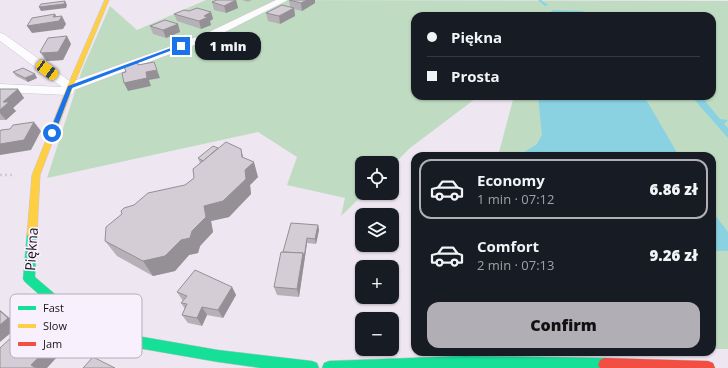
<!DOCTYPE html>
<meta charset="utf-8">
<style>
body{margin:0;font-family:"Open Sans",sans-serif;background:#242831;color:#f1f3f6;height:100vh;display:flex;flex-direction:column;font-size:15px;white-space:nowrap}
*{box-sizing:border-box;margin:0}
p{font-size:13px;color:#9ea1a6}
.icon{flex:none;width:22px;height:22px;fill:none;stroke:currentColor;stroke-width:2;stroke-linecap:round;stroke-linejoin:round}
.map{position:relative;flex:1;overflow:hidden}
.details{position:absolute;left:411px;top:152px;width:305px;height:204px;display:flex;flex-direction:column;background:#171b24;border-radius:12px;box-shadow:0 1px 3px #0004}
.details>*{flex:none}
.top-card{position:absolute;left:411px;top:12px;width:305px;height:88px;border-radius:12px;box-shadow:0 1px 3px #0004;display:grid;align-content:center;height:88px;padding:0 16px;background:#171b24}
.controls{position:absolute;left:355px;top:156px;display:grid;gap:8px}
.controls a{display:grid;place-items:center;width:44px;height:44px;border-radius:8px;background:#171b24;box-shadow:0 1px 3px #0004;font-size:20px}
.end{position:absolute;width:18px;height:18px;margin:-9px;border:5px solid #1a73e8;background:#fff;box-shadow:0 0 0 2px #fff}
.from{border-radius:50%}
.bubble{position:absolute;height:28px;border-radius:12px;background:#171b24;box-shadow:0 1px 3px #0004;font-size:13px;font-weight:800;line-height:28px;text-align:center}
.car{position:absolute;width:12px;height:24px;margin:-12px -6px;border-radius:5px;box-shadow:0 0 3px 1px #0007;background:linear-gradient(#f5c518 24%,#345 0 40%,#f5c518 0 76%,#345 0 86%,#f5c518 0)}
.top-card b{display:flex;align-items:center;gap:14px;height:38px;font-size:15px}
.top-card b+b{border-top:1px solid #363941}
.top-card i{width:10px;height:10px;background:#f1f3f6}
ul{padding:7px 0 0;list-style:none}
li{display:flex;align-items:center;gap:12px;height:60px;margin:0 8px 6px;padding:0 8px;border:2px solid transparent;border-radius:12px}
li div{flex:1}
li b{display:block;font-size:15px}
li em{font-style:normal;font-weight:800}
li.current{border-color:#b1afb5}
li>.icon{width:36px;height:36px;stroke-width:1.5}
.primary-button{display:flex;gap:8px;margin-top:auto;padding:8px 16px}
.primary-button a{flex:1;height:46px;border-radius:12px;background:#b1afb5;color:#111;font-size:16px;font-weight:800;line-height:46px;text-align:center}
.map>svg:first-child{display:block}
.green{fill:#bfdcc2}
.water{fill:#8ad2e2}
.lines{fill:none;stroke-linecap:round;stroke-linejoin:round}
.stream{fill:#8ad2e2;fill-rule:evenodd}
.street-casing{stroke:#cbc4cd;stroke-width:1}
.fast-casing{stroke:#cbc4cd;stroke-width:1}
.slow-casing{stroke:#cbc4cd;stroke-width:1}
.jam-casing{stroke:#cbc4cd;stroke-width:1}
.path{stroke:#cfcccf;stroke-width:2.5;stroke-dasharray:2 3;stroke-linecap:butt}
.street{fill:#fcfbfd;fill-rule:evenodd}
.fast{fill:#16e098;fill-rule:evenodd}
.slow{fill:#ffcf43;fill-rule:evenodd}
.jam{fill:#f24e42;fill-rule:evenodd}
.wall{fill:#b6b0b7}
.shaded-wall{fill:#949095}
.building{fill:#d4cdd5;stroke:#949095}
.route{fill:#1a73e8}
.labels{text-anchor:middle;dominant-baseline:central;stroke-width:3.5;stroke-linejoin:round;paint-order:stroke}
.street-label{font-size:14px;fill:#171219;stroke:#f9f0fd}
.key{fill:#f9f0fd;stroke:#b5adb9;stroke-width:1}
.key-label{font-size:11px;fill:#171219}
</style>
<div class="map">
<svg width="728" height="368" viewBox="0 0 728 368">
<rect width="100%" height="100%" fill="#eee6f1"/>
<polygon class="green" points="206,0 728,1 728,349 712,349 712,156 498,156 514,96 712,96 712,16 415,16 415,96 479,96 410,148 392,166 392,163 362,163 362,193 365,193 341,216 345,198 287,185 297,157 258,132 47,178 82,70 110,6 137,30"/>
<g class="water">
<polygon points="553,10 583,11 586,16 548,16 549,13"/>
<polygon points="538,96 644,96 679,156 518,156 537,144 542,135"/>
<polygon points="691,96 701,96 720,119 728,120 724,124 728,128 728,138"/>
<polygon points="712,211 728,232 728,251 712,251"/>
</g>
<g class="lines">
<polygon class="stream" points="538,0 541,0 548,5 545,6"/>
<defs>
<polygon id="street" points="276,0 288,0 213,38 74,90 73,94 68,95 0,92 0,84 62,87 0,41 0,33 4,34 71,82 205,34"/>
<g id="fast">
<polygon points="32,230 36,231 37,234 35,277 77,313 126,334 218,350 312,361 317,363 319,368 261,368 218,362 126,346 69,321 25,282 23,279 27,234 28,231"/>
<polygon points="464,356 605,358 610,360 612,365 610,368 322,368 324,363 329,361"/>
</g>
<polygon id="slow" points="105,0 109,0 73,87 40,175 37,234 36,237 32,238 28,237 27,234 32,175 67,87"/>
<polygon id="jam" points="605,358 708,361 713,363 715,368 600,368 598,365 600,360"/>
</defs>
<use href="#street" class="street-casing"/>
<use href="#fast" class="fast-casing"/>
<use href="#slow" class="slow-casing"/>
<use href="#jam" class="jam-casing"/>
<polyline class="path" points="0,175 15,175"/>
<use href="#street" class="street"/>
<use href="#fast" class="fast"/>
<use href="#slow" class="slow"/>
<use href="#jam" class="jam"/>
</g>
<g class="wall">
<polygon points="236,0 238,8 226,13 214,10 212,2"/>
<polygon points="242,0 252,0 248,2"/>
<polygon points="289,0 315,3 302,11 294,9 295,16 280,24 268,21 266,13 290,7"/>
<polygon points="189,11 211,12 213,19 210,21 211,25 201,29 177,21 174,14"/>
<polygon points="178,24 180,32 166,38 153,34 150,26"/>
<polygon points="71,44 63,60 47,61 45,60 40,52"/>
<polygon points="13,72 37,78 28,82 16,76"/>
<polygon points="0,89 18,89 24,98 13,108 16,111 6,120 0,120"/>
<polygon points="218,148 241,149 243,158 258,177 250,185 251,194 229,217 211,221 213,232 200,246 198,253 189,255 175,271 153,276 117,256 105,241 134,205 185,185 194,178 200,163 198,158"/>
<polygon points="318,225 319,230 316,244 307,243 299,297 277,295 274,287 283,252"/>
<polygon points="232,287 236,295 223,318 207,315 202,326 188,323 182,315 185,309 181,303 183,301 177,292"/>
</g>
<g class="shaded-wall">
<polygon points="236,0 238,8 226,13 224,6"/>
<polygon points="307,0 315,0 315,3 302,11 301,3"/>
<polygon points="65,1 67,5 66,8 41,11 39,7"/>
<polygon points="294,8 295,16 280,24 279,16"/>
<polygon points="211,12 213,19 210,21 211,25 201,29 199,21 204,16"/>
<polygon points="55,14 59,21 62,16 66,24 63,29 32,33 27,26 53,17"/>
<polygon points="178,24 180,32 166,38 163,30"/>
<polygon points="67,36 71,44 63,60 47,61 42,53"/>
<polygon points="157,70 160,78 149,80 151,86 128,91 124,83 146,72"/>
<polygon points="35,74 37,78 28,82 25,78"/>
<polygon points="18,89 24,98 13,108 16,111 6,120 0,113 0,110 3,102"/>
<polygon points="34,122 41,131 31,150 0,155 0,144"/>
<polygon points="241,149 245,165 254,162 258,177 250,185 251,194 229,217 211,221 213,232 200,246 198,253 189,255 175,271 153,276 143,261 192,231 204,206 242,157"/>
<polygon points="318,225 319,230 316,244 315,239"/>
<polygon points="307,238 307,243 299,297 297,289 303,253"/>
<polygon points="232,287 236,295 223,318 218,310"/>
<polygon points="202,307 207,315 202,326 197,318"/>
<polygon points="0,310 19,326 0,342"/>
<polygon points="60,335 70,343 47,368 36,368 31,365"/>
</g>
<g class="building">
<polygon points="217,0 236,0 224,6 212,2"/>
<polygon points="289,0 307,0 301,3"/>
<polygon points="65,1 64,4 39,7 41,4"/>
<polygon points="282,5 294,8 279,16 266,13"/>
<polygon points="197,8 211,12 204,16 208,17 199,21 174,14 184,10 189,11"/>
<polygon points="55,14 53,17 62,16 59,21 27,26 32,18"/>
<polygon points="165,20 178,24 163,30 150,26"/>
<polygon points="67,36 58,52 42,53 40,52 48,38"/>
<polygon points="154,62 157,70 146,72 147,78 124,83 122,73 126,72 124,66 138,63 138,65"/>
<polygon points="23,68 35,74 25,78 13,72"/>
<polygon points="0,89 18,89 3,102 9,102 0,110"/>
<polygon points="34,122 24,140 0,144 0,131 1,130 10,129 13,125"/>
<polygon points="226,142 241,149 242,157 254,162 245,170 246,179 223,201 204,206 206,217 192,231 190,238 181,240 165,256 143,261 105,241 106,227 122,214 121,211 124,208 134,205 148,193 185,185 194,178 193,169"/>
<polygon points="213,146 218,148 203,161 198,158"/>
<polygon points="291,223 318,225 315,239 307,238 304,258 303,253 283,252"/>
<polygon points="281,252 303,253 297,289 274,287"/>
<polygon points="195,270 232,287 218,310 202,307 197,318 182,315 187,304 181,303 187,296 177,292"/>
<polygon points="0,311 8,318 0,325"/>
<polygon points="31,319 60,335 31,365 36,368 0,368 0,348"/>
<polygon points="93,357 115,368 83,368"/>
</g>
<polygon class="route" points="179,45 183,46 72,88 55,133 50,134 49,133 68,86"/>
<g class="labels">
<g class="street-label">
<text transform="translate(31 249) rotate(-86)">Piękna</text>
</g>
</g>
<rect x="10" y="294" width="132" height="64" rx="6" class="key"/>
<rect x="18" y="306" width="18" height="4" fill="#16e098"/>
<rect x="18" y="324" width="18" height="4" fill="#ffcf43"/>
<rect x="18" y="342" width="18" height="4" fill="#f24e42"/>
<g class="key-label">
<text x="43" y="312">Fast</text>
<text x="43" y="330">Slow</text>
<text x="43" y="348">Jam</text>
</g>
</svg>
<div class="controls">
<a><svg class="icon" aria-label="locate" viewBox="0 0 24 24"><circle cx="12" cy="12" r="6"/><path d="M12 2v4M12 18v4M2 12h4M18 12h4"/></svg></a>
<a><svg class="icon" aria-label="layers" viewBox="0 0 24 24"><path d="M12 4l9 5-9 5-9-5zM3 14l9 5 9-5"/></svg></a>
<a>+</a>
<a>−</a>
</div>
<i class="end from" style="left:52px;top:133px"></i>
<i class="end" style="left:181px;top:46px"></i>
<div class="bubble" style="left:195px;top:32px;width:66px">1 min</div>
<i class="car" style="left:47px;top:70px;rotate:126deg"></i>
<div class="top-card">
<b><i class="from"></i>Piękna</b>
<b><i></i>Prosta</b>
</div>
<section class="details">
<ul>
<li class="current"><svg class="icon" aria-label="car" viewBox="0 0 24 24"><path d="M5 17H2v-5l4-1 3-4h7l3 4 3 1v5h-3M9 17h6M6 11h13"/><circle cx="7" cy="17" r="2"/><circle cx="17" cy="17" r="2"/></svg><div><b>Economy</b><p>1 min · 07:12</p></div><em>6.86 zł</em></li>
<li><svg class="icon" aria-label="car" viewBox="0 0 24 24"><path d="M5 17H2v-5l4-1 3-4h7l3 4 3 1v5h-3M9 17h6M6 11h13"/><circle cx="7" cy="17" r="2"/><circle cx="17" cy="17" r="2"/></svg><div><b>Comfort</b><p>2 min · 07:13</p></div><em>9.26 zł</em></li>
</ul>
<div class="primary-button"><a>Confirm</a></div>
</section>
</div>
